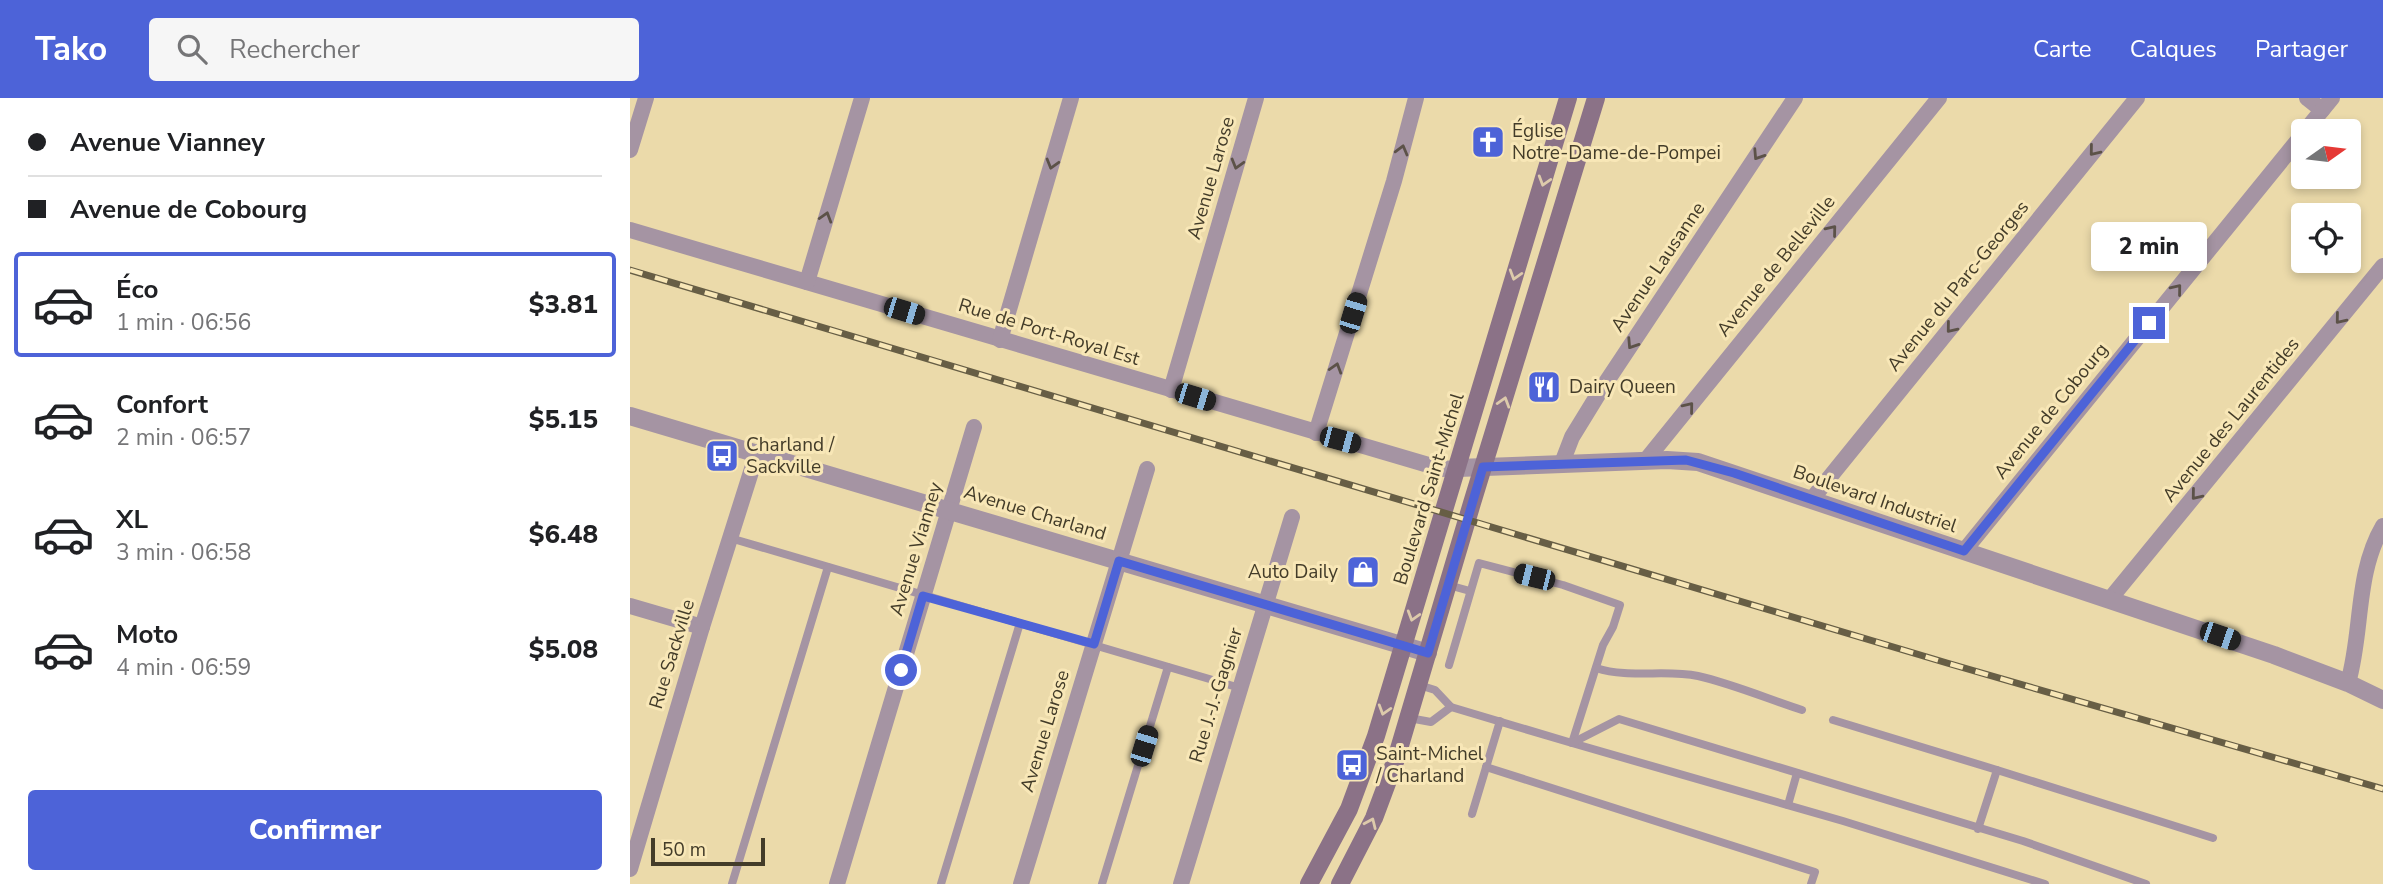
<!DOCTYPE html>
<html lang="fr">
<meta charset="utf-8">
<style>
body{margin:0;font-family:"Nunito Sans",sans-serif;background:#f6f6f6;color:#202124;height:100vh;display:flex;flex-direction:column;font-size:26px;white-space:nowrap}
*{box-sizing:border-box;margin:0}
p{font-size:23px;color:#757577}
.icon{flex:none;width:38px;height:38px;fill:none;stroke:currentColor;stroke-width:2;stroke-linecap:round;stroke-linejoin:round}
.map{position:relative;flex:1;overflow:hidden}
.side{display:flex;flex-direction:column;background:#fff;width:630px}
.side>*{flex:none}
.hud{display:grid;align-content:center;height:154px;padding:0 28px;background:#fff}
.needle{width:46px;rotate:76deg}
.buttons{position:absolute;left:1661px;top:21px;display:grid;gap:14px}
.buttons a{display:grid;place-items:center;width:70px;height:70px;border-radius:7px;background:#fff;box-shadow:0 4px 10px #0003;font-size:35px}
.scale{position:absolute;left:21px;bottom:18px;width:114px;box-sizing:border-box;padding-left:7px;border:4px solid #433c29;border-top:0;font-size:19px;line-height:24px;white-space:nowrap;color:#433c29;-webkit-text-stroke:5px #f8e7b7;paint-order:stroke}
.end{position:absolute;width:32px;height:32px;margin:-16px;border:9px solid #4d63d8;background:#fff;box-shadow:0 0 0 4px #fff}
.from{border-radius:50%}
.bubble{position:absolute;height:49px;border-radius:7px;background:#fff;box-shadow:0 4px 10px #0003;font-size:23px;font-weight:800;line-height:49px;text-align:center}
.car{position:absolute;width:21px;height:42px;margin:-21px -10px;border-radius:9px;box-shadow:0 0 5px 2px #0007;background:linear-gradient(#222 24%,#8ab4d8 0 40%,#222 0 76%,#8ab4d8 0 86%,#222 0)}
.hud b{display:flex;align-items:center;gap:24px;height:66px;font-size:26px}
.hud b+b{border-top:2px solid #e0e0e0}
.hud i{width:18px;height:18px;background:#202124}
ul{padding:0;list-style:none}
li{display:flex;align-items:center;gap:21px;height:105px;margin:0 14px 10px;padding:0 14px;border:4px solid transparent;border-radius:7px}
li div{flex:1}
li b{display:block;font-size:26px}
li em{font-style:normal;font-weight:800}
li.selected{border-color:#4d63d8}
li>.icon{width:63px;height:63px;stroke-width:1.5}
.action{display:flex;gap:14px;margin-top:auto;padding:14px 28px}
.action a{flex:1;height:80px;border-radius:7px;background:#4d63d8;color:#fff;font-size:28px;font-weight:800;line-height:80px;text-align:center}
header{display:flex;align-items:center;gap:42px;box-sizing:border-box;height:98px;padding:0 35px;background:#4d63d8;color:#fff}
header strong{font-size:33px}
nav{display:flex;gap:38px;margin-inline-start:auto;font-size:24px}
.search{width:490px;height:63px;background:#f6f6f6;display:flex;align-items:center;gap:18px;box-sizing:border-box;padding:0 24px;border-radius:7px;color:#757577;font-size:26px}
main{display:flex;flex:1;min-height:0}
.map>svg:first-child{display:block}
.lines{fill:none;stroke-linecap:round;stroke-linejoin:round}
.service{stroke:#a594a3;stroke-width:8}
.minor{stroke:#a594a3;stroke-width:16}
.tertiary{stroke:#a594a3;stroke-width:18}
.secondary{stroke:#8b7287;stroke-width:18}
.rail-casing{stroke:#675e45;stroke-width:7}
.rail{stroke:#f8e7b7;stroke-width:4.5;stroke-dasharray:13;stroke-linecap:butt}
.oneway{stroke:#5c5248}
.oneway2{stroke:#ddcaab}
.route{stroke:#4d63d8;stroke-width:9}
.labels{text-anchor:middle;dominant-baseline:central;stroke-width:6;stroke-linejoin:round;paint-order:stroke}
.poi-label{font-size:19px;fill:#433c29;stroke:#f8e7b7;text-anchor:start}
.street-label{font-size:19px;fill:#433c29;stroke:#f8e7b7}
</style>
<header>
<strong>Tako</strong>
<div class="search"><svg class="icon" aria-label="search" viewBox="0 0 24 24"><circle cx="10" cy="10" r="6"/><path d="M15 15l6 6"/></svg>Rechercher</div>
<nav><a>Carte</a><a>Calques</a><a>Partager</a></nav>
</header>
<main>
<section class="side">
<div class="hud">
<b><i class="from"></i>Avenue Vianney</b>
<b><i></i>Avenue de Cobourg</b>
</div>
<ul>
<li class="selected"><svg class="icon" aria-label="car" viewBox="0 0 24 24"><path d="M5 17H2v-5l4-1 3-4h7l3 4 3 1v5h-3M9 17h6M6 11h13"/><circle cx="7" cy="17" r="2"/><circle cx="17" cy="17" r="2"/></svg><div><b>Éco</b><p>1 min · 06:56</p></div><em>$3.81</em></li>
<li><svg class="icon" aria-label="car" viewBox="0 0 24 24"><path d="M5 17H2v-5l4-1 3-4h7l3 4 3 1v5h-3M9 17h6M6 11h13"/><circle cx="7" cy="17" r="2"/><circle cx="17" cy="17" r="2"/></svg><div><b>Confort</b><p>2 min · 06:57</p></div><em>$5.15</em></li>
<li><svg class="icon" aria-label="car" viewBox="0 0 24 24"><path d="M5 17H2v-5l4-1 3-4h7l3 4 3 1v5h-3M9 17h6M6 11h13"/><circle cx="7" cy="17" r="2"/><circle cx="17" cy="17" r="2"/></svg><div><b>XL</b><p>3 min · 06:58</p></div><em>$6.48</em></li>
<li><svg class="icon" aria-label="car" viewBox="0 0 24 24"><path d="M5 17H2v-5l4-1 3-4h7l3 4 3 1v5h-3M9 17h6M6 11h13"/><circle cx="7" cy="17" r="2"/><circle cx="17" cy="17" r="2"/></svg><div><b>Moto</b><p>4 min · 06:59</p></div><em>$5.08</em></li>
</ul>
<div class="action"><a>Confirmer</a></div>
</section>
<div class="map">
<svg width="1753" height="786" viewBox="0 0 1753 786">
<rect width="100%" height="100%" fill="#ebdaaa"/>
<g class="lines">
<g class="service">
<polyline points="100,440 610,590"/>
<polyline points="818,487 840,493"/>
<polyline points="819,567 849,465 933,487 990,507 983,529 973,547 942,645 1213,723 1415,786"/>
<path d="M966,570C1000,581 1034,571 1068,578C1103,586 1138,601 1172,612"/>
<polyline points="789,587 805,592 821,609 942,645 989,621 1393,743 1516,786"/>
<polyline points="779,620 801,624 821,609"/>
<polyline points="1203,622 1367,672 1348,731"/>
<polyline points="856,669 1185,774 1181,786"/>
<polyline points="1367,672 1583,740"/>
<polyline points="1158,707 1167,675"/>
<polyline points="842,716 870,623"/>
<polyline points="102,786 198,469"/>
<polyline points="311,786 390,525"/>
<polyline points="472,786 538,569"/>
</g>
<g class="minor">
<polyline points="1677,0 1692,12"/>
<polyline points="1675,33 1702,0"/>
<polyline points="0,52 16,0"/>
<polyline points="0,132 812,371 828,370"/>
<polyline points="177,184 232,0"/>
<polyline points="370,242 441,0"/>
<polyline points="541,292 626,0"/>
<polyline points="686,335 764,83 786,0"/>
<polyline points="1016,362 1309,0"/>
<polyline points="932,365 942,339 969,295 1165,0"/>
<polyline points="1182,401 1507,0"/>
<polyline points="1334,453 1673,36"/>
<polyline points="1480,501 1753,168"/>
<polyline points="0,508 72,529"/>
<path d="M1718,585C1733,533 1725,476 1753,428"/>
<polyline points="0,771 72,529 127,355"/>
<polyline points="207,786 344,329"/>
<polyline points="391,786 517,371"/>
<polyline points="551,786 662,419"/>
</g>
<g class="tertiary">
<polyline points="0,318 798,555"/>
<polyline points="828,370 1037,362 1068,364 1644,557 1718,585 1753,602"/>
</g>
<g class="secondary">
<polyline points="679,786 719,711 746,638 938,0"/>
<polyline points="710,786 744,720 766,661 842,405 966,0"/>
</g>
<defs>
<polyline id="rail" points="0,172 1317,565 1753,691"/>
</defs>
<use href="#rail" class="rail-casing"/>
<use href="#rail" class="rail"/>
</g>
<defs><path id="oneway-chevron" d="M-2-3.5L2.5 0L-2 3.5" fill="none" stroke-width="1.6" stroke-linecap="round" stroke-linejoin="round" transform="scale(1.75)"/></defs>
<g class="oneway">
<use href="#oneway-chevron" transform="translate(772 52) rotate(-75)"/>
<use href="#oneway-chevron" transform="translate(1464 53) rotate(129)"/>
<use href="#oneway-chevron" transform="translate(1128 57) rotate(123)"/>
<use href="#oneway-chevron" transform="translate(422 66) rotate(106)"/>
<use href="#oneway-chevron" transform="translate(607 66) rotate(106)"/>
<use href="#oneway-chevron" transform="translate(196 119) rotate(-73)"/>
<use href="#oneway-chevron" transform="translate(1202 132) rotate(-51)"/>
<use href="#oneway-chevron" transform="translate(1547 191) rotate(-51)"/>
<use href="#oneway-chevron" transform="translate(1710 221) rotate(129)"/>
<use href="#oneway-chevron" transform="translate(1321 230) rotate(129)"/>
<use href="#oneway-chevron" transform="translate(1002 246) rotate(123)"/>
<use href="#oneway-chevron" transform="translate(706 270) rotate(-73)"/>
<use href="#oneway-chevron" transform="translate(1059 309) rotate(-51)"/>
<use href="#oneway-chevron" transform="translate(1566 397) rotate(129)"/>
</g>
<g class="oneway2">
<use href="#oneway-chevron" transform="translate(914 83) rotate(107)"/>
<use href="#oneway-chevron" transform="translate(885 177) rotate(107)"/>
<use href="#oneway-chevron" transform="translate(874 304) rotate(-73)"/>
<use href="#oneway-chevron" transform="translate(783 518) rotate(107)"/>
<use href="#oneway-chevron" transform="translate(754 612) rotate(107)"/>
<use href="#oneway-chevron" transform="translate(741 725) rotate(-66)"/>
</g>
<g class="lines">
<polyline class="route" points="271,572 293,498 464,546 489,463 798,555 853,369 1056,362 1104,375 1334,453 1519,225"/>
</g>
<defs>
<symbol id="church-square" viewBox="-11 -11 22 22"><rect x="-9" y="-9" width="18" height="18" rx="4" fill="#4d63d8" stroke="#f8e7b7"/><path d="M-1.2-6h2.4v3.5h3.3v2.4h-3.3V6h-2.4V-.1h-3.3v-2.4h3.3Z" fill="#fff"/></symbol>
<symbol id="restaurant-square" viewBox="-11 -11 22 22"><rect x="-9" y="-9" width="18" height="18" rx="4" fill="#4d63d8" stroke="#f8e7b7"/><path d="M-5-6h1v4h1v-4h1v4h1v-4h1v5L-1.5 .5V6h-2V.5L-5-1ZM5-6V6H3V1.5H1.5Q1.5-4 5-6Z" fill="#fff"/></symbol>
<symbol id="bus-square" viewBox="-11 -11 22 22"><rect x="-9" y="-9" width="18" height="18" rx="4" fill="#4d63d8" stroke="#f8e7b7"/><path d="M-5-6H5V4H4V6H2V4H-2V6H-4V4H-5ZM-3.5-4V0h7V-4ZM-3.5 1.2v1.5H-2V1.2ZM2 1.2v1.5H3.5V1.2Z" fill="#fff"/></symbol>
<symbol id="shop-square" viewBox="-11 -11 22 22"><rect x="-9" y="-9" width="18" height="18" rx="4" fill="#4d63d8" stroke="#f8e7b7"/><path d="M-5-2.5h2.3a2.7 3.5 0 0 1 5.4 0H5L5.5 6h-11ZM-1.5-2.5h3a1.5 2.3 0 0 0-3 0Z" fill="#fff"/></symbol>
</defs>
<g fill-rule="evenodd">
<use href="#church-square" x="839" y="25" width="38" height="38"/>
<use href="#restaurant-square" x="895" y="270" width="38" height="38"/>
<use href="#bus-square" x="73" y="339" width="38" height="38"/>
<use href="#shop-square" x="714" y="455" width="38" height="38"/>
<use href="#bus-square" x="703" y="648" width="38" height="38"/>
</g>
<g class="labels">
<g class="poi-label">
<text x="882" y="33">Église<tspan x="882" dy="22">Notre-Dame-de-Pompei</tspan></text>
<text x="939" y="289">Dairy Queen</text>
<text x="116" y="347">Charland /<tspan x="116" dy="22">Sackville</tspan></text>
<text x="708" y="474" text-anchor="end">Auto Daily</text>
<text x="746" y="656">Saint-Michel<tspan x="746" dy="22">/ Charland</tspan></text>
</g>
<g class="street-label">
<text transform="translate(581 80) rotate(-74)">Avenue Larose</text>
<text transform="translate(1146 168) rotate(-51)">Avenue de Belleville</text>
<text transform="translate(1028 169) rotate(-56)">Avenue Lausanne</text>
<text transform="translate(1328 188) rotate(-51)">Avenue du Parc-Georges</text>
<text transform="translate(419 234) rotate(17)">Rue de Port-Royal Est</text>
<text transform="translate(1421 313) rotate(-51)">Avenue de Cobourg</text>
<text transform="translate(1601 322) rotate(-51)">Avenue des Laurentides</text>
<text transform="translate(799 391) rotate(-73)">Boulevard Saint-Michel</text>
<text transform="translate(1245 401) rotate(19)">Boulevard Industriel</text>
<text transform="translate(405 415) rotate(17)">Avenue Charland</text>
<text transform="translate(286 451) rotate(-73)">Avenue Vianney</text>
<text transform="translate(42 556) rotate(-73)">Rue Sackville</text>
<text transform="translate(586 597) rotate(-73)">Rue J.-J.-Gagnier</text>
<text transform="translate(415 633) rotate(-73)">Avenue Larose</text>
</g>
</g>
</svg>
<div class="buttons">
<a><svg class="needle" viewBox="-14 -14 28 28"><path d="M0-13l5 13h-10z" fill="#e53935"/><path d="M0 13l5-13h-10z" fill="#757577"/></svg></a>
<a><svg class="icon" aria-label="locate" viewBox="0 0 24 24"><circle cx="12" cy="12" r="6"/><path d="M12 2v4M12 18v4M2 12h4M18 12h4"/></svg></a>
</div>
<div class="scale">50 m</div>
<i class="end from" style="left:271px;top:572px"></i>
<i class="end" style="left:1519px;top:225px"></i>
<div class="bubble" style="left:1461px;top:124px;width:116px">2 min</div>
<i class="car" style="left:274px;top:213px;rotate:107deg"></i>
<i class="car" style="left:723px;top:215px;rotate:17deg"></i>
<i class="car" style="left:565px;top:299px;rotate:107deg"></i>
<i class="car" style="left:710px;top:342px;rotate:105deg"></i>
<i class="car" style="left:904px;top:479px;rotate:284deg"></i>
<i class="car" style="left:1590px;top:538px;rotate:109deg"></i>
<i class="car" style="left:514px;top:648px;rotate:17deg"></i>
</div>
</main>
